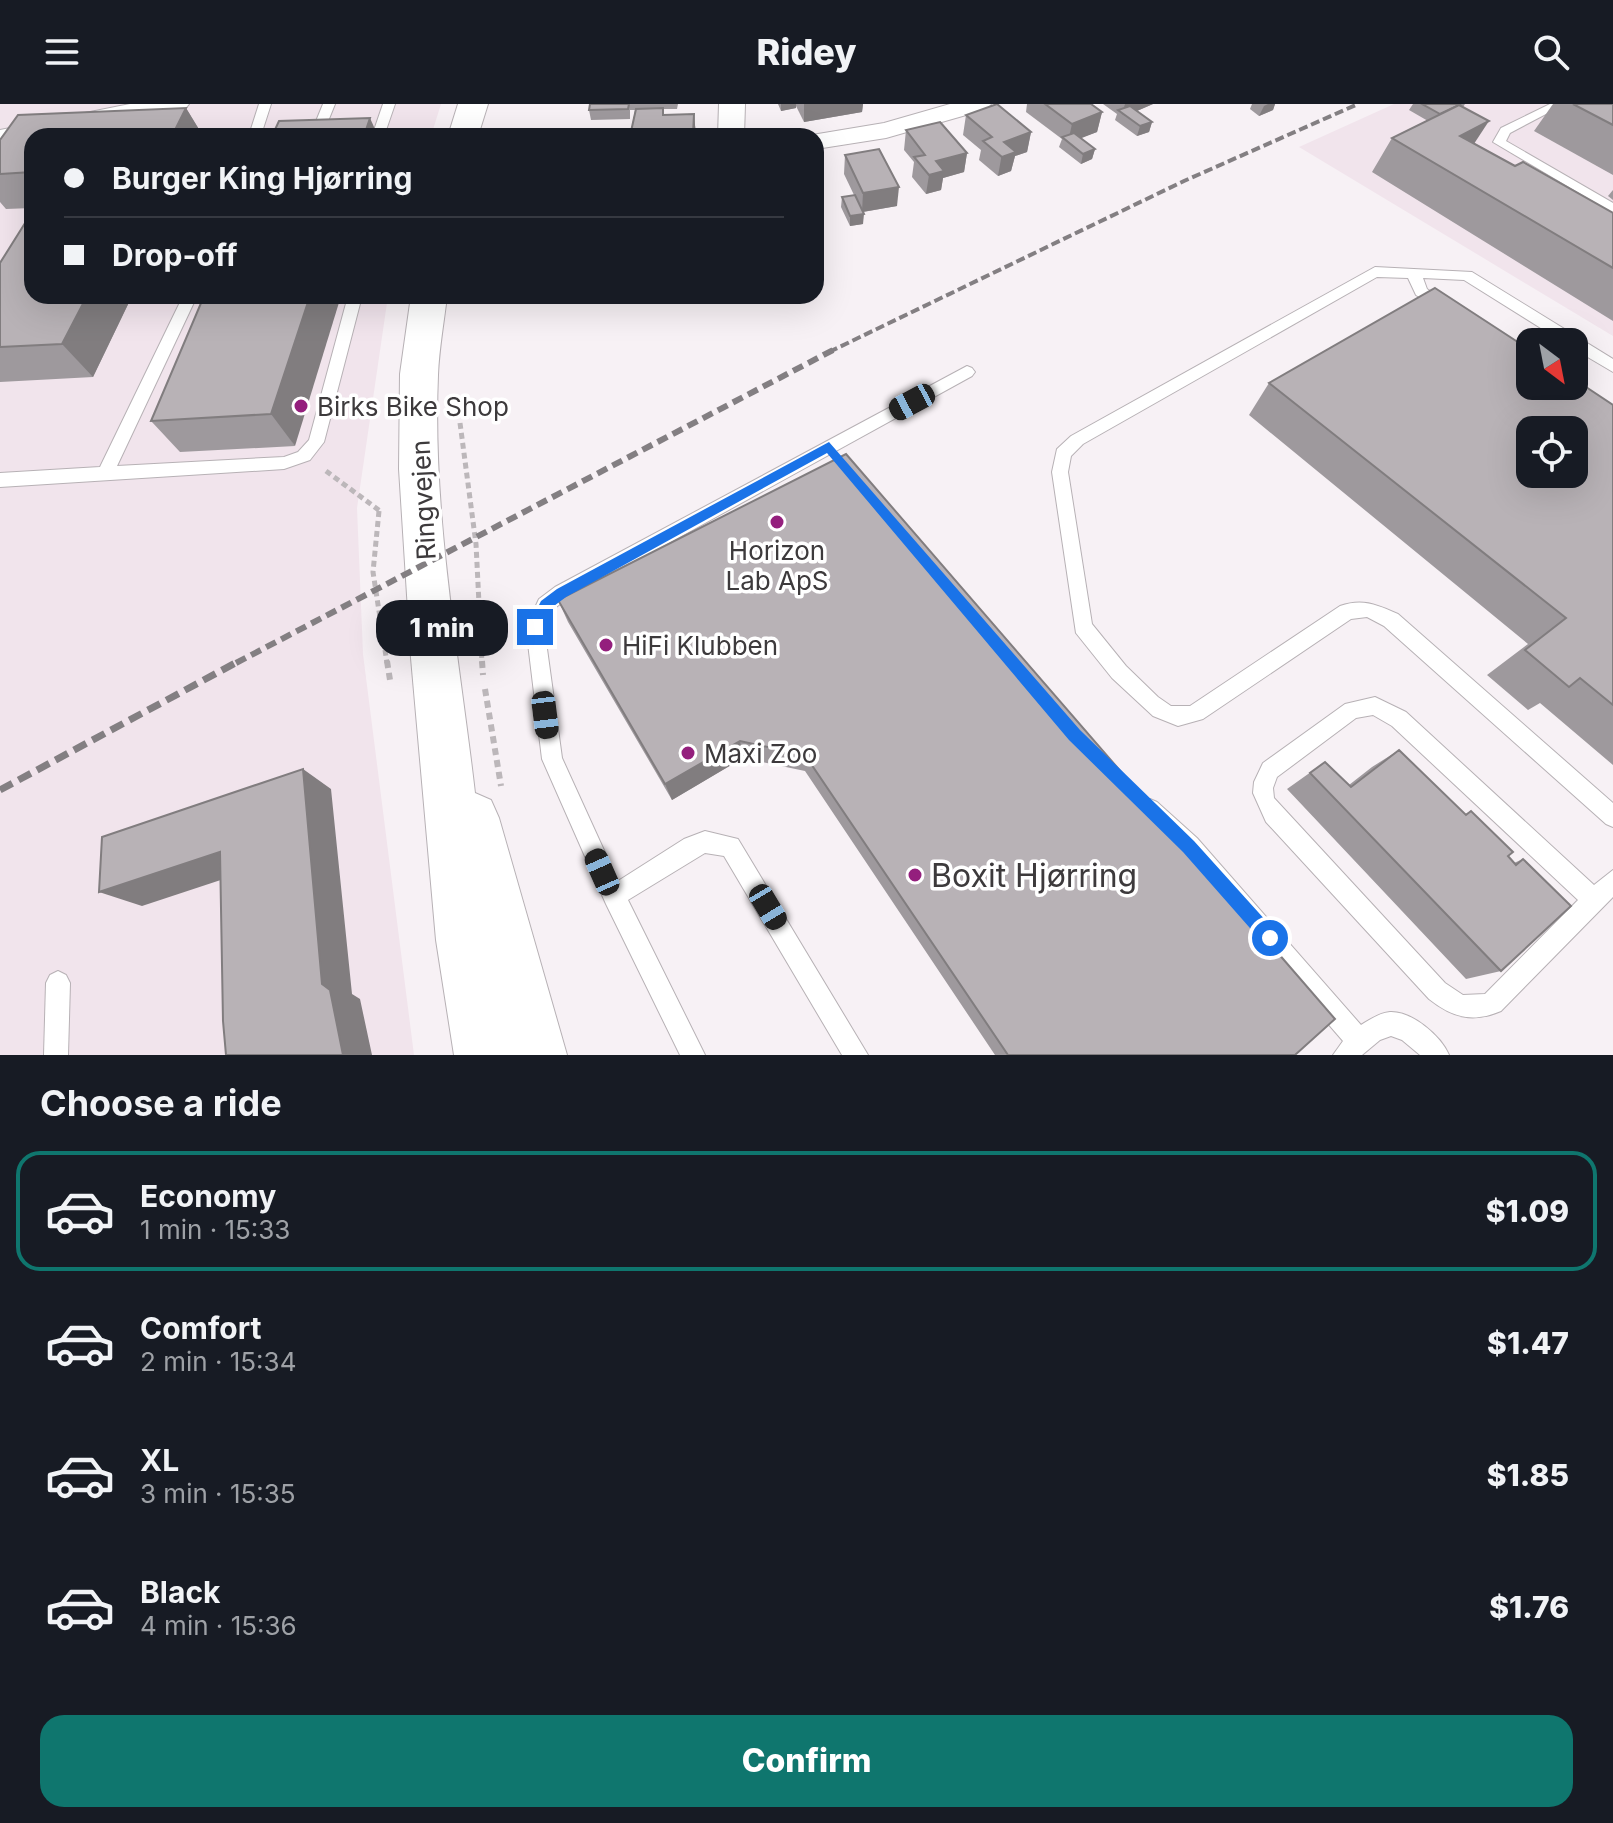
<!DOCTYPE html>
<meta charset="utf-8">
<style>
body{margin:0;font-family:Inter,sans-serif;background:#20242c;color:#f1f3f6;height:100vh;display:flex;flex-direction:column;font-size:30px;white-space:nowrap}
*{box-sizing:border-box;margin:0}
p{font-size:26px;color:#9ea1a6}
.icon{flex:none;width:44px;height:44px;fill:none;stroke:currentColor;stroke-width:2;stroke-linecap:round;stroke-linejoin:round}
.map{position:relative;height:951px;overflow:hidden}
.panel{display:flex;flex-direction:column;background:#171b24;flex:1}
.panel>*{flex:none}
.top-card{position:absolute;left:24px;top:24px;width:800px;height:176px;border-radius:24px;box-shadow:0 8px 32px #0002;display:grid;align-content:center;height:176px;padding:0 40px;background:#171b24}
.needle{width:52px;rotate:148deg}
.fabs{position:absolute;left:1516px;top:224px;display:grid;gap:16px}
.fabs a{display:grid;place-items:center;width:72px;height:72px;border-radius:16px;background:#171b24;box-shadow:0 8px 32px #0002;font-size:40px}
.end{position:absolute;width:36px;height:36px;margin:-18px;border:10px solid #1a73e8;background:#fff;box-shadow:0 0 0 4px #fff}
.from{border-radius:50%}
.bubble{position:absolute;height:56px;border-radius:24px;background:#171b24;box-shadow:0 8px 32px #0002;font-size:26px;font-weight:800;line-height:56px;text-align:center}
.car{position:absolute;width:24px;height:48px;margin:-24px -12px;border-radius:10px;box-shadow:0 0 6px 2px #0007;background:linear-gradient(#222 24%,#8ab4d8 0 40%,#222 0 76%,#8ab4d8 0 86%,#222 0)}
.top-card b{display:flex;align-items:center;gap:28px;height:76px;font-size:30px}
.top-card b+b{border-top:2px solid #363941}
.top-card i{width:20px;height:20px;background:#f1f3f6}
ul{padding:0;list-style:none}
li{display:flex;align-items:center;gap:24px;height:120px;margin:0 16px 12px;padding:0 24px;border:4px solid transparent;border-radius:24px}
li div{flex:1}
li b{display:block;font-size:30px}
li em{font-style:normal;font-weight:800}
li.current{border-color:#0f766e}
li>.icon{width:72px;height:72px;stroke-width:1.5}
h2{padding:0 40px;font-size:36px;line-height:96px}
.action{display:flex;gap:16px;margin-top:auto;padding:16px 40px}
.action a{flex:1;height:92px;border-radius:24px;background:#0f766e;color:#fff;font-size:32px;font-weight:800;line-height:92px;text-align:center}
header{display:flex;justify-content:space-between;align-items:center;height:104px;padding:0 40px;background:#171b24;font-size:36px;font-weight:800}
.map>svg:first-child{display:block}
.built{fill:#f1e4ec}
.lines{fill:none;stroke-linecap:round;stroke-linejoin:round}
.lane-casing{stroke:#b7b1b5;stroke-width:2}
.street-casing{stroke:#b7b1b5;stroke-width:2}
.secondary-casing{stroke:#b7b1b5;stroke-width:2}
.path-far1{stroke:#bcb7ba;stroke-width:5;stroke-dasharray:6 4;stroke-linecap:butt}
.path{stroke:#bcb7ba;stroke-width:6;stroke-dasharray:7 5;stroke-linecap:butt}
.lane{fill:#fff;fill-rule:evenodd}
.street{fill:#fff;fill-rule:evenodd}
.secondary{fill:#fff;fill-rule:evenodd}
.rail-far2{stroke:#837f82;stroke-width:4;stroke-dasharray:9 4;stroke-linecap:butt}
.rail-far1{stroke:#837f82;stroke-width:6;stroke-dasharray:11 6;stroke-linecap:butt}
.rail{stroke:#837f82;stroke-width:7;stroke-dasharray:14 7;stroke-linecap:butt}
.wall{fill:#9e999d}
.shaded-wall{fill:#817d7f}
.building{fill:#b8b2b6;stroke:#817d7f;stroke-width:2;fill-rule:evenodd}
.route{fill:#1a73e8}
.poi-dot{fill:#941f7d;stroke:#fff;stroke-width:3}
.labels{text-anchor:middle;dominant-baseline:central;stroke-width:7;stroke-linejoin:round;paint-order:stroke}
.poi-label{font-size:26px;fill:#3d3a3c;stroke:#fff;text-anchor:start}
.street-label{font-size:26px;fill:#3d3a3c;stroke:#fff}
.near-poi-label{font-size:32px;fill:#3d3a3c;stroke:#fff;text-anchor:start}
</style>
<header><svg class="icon" aria-label="menu" viewBox="0 0 24 24"><path d="M4 6h16M4 12h16M4 18h16"/></svg>Ridey<svg class="icon" aria-label="search" viewBox="0 0 24 24"><circle cx="10" cy="10" r="6"/><path d="M15 15l6 6"/></svg></header>
<div class="map">
<svg width="1613" height="951" viewBox="0 0 1613 951">
<rect width="100%" height="100%" fill="#f7f1f5"/>
<g class="built">
<polygon points="0,0 441,0 431,32 32,32 32,192 388,192 357,404 363,550 414,951 0,951"/>
<polygon points="1394,0 1613,0 1613,232 1299,43"/>
</g>
<g class="lines">
<defs>
<g id="lane">
<polygon points="259,0 271,0 262,28 271,32 174,32 171,29 177,25 251,25"/>
<polygon points="323,0 335,0 322,32 310,32"/>
<polygon points="383,0 395,0 384,32 372,32"/>
<polygon points="1550,0 1565,0 1510,29 1506,37 1613,99 1613,109 1493,38 1501,24"/>
<path d="M1375,163L1472,168L1613,255V268L1574,245V238H1563L1464,176L1423,174L1427,185L1448,199L1450,203L1443,208L1416,191L1408,174L1377,173L1083,340L1071,352L1068,368L1092,520L1126,562L1158,593L1171,602H1190L1340,502C1363,494 1377,501 1398,510L1613,699V723L1606,720L1384,522L1367,513L1351,515L1203,615L1178,622L1153,612L1112,574L1076,529L1052,368L1057,345L1071,332Z"/>
<polygon points="183,192 197,192 117,362 284,353 298,348 309,336 348,192 362,192 324,338 310,356 284,365 0,383 0,369 100,363"/>
<polygon points="967,262 972,264 975,268 972,272 567,495 552,506 544,523 562,654 618,777 684,735 705,727 738,735 868,951 842,951 724,752 705,749 628,796 705,951 680,951 606,800 542,655 526,523 539,495 555,483"/>
<path d="M1375,593L1406,608L1594,781L1613,766V793L1501,907C1473,919 1453,914 1429,895L1266,718L1253,689L1254,678L1263,659L1345,600ZM1373,611L1392,622L1578,796L1485,890L1463,891L1445,879L1274,694L1273,684L1277,673L1356,614Z"/>
<path d="M1150,695L1157,698L1197,734L1361,921C1369,916 1379,909 1390,908C1412,907 1441,932 1449,951H1420L1402,936L1391,932L1380,936L1362,951H1333L1343,937L1181,750L1143,712L1140,705L1143,698Z"/>
<polygon points="58,867 66,871 70,879 68,951 44,951 46,879 50,871"/>
</g>
<g id="street">
<polygon points="719,0 745,0 744,32 718,32"/>
<polygon points="950,0 991,0 987,5 886,34 816,45 816,32 806,32 884,19"/>
</g>
<g id="secondary">
<polygon points="130,0 189,0 184,6 174,9 60,32 32,32 32,38 0,44 0,26"/>
<polygon points="458,0 488,0 478,32 448,32"/>
<path d="M411,192H447C444,218 439,245 438,271C432,410 459,551 475,689L491,696L499,714L567,951H454L436,836L411,554L399,365L400,270Z"/>
</g>
</defs>
<use href="#lane" class="lane-casing"/>
<use href="#street" class="street-casing"/>
<use href="#secondary" class="secondary-casing"/>
<g class="path-far1">
<polyline points="460,319 476,440 482,559"/>
<polyline points="326,367 380,407"/>
<polyline points="379,407 373,468 387,559"/>
</g>
<g class="path">
<polyline points="387,557 390,576"/>
<polyline points="482,557 483,571"/>
<polyline points="485,585 501,682"/>
</g>
<use href="#lane" class="lane"/>
<use href="#street" class="street"/>
<use href="#secondary" class="secondary"/>
<polyline class="rail-far2" points="829,248 1184,77 1358,0"/>
<polyline class="rail-far1" points="236,559 833,246"/>
<polyline class="rail" points="0,686 239,557"/>
</g>
<g class="wall">
<polygon points="590,0 678,0 677,5 663,5 664,11 694,10 696,32 630,32 635,6 630,6 630,15 591,16 589,6"/>
<polygon points="778,0 863,0 862,8 804,18 796,2 796,4 781,7"/>
<polygon points="1027,0 1091,0 1102,8 1097,28 1080,34 1095,45 1092,55 1081,60 1059,43 1062,35 1026,8"/>
<polygon points="1103,0 1153,0 1137,7 1152,18 1149,28 1137,32 1115,16 1117,10"/>
<polygon points="1252,0 1275,0 1273,6 1259,12 1250,5"/>
<polygon points="1413,0 1465,0 1463,3 1474,39 1515,62 1613,109 1613,217 1372,68 1392,34 1428,17 1409,6"/>
<polygon points="1553,0 1613,0 1613,71 1534,27"/>
<polygon points="186,4 203,32 32,32 32,104 6,105 0,98 0,36"/>
<polygon points="966,11 1031,28 1027,48 1015,52 1011,67 998,72 979,56 981,46 963,31"/>
<polygon points="906,26 967,49 964,68 943,74 941,86 926,90 912,73 914,58 904,46"/>
<polygon points="845,51 897,102 863,108 863,120 850,122 841,103 842,93 854,91 844,70"/>
<polygon points="1613,86 1613,96 1608,92"/>
<polygon points="0,159 32,192 132,192 93,273 0,278"/>
<polygon points="204,192 295,342 180,348 151,317"/>
<polygon points="1269,279 1613,301 1613,661 1540,599 1528,606 1487,571 1528,540 1249,311"/>
<polygon points="558,496 1295,951 995,951 805,667 743,654 672,696 568,518"/>
<polygon points="1399,646 1465,710 1471,707 1514,759 1523,755 1501,867 1466,875 1287,685 1325,658 1349,681 1372,663"/>
</g>
<g class="shaded-wall">
<polygon points="781,0 796,0 796,4 781,7"/>
<polygon points="804,0 863,0 862,8 804,18"/>
<polygon points="1125,0 1153,0 1125,12 1122,10"/>
<polygon points="1268,0 1275,0 1273,6 1259,12 1264,2"/>
<polygon points="186,4 203,32 172,32"/>
<polygon points="1102,8 1097,28 1069,39 1068,38 1072,20"/>
<polygon points="694,10 696,32 693,32"/>
<polygon points="370,14 378,32 364,32"/>
<polygon points="1489,17 1466,52 1460,32"/>
<polygon points="1152,18 1149,28 1137,32 1140,22"/>
<polygon points="1031,28 1027,48 1015,52 1011,67 998,72 1004,38"/>
<polygon points="1095,45 1092,55 1081,60 1083,50"/>
<polygon points="967,49 964,68 943,74 941,86 926,90 929,71 936,57"/>
<polygon points="899,83 897,102 862,108 863,89"/>
<polygon points="864,110 863,120 850,122 850,112"/>
<polygon points="87,192 132,192 93,273 62,240"/>
<polygon points="310,192 341,192 295,342 271,310"/>
<polygon points="554,192 573,192 556,200"/>
<polygon points="740,637 743,654 672,696 665,680"/>
<polygon points="303,665 331,685 352,890 360,895 372,951 343,951 322,880"/>
<polygon points="220,748 254,765 142,802 99,788"/>
</g>
<g class="building">
<polygon points="590,0 629,0 628,5 589,6"/>
<polygon points="997,0 1031,28 1004,38 1016,48 1002,53 983,37 992,33 966,11"/>
<polygon points="1045,0 1091,0 1102,8 1072,20"/>
<polygon points="1422,0 1461,0 1440,10"/>
<polygon points="1573,0 1613,0 1613,21"/>
<polygon points="1459,1 1489,17 1460,32 1515,62 1523,58 1613,109 1613,164 1392,34"/>
<polygon points="1130,2 1152,18 1140,22 1118,6"/>
<polygon points="186,4 172,32 32,32 32,68 0,70 0,36 18,11"/>
<polygon points="663,4 663,11 694,10 693,31 630,32 636,5"/>
<polygon points="370,14 364,32 272,32 279,17"/>
<polygon points="940,18 967,49 936,57 944,67 929,71 914,53 925,51 906,26"/>
<polygon points="1074,29 1095,45 1083,50 1062,33"/>
<polygon points="879,45 899,83 863,89 845,51"/>
<polygon points="855,91 864,110 850,112 842,93"/>
<polygon points="32,108 32,192 87,192 62,240 0,243 0,159"/>
<path d="M1435,184L1530,246V282H1574V275L1613,301V601L1580,574L1569,583L1525,546L1566,514L1269,279ZM1530,326H1574V370H1530Z"/>
<polygon points="204,192 310,192 271,310 151,317"/>
<polygon points="846,350 1335,915 1295,951 1008,951 805,651 740,637 665,680 558,496"/>
<polygon points="1399,646 1466,711 1471,707 1513,748 1508,752 1516,761 1523,755 1571,802 1501,867 1310,669 1325,658 1351,683"/>
<polygon points="303,665 322,880 330,886 343,951 226,951 223,917 220,748 99,788 102,733"/>
</g>
<polygon class="route" points="829,338 1080,626 1194,737 1276,828 1276,840 1264,840 1183,748 1069,636 827,349 566,493 550,505 540,527 530,527 528,523 541,497 557,485"/>
<g class="poi-dot">
<circle cx="301" cy="302" r="8"/>
<circle cx="777" cy="418" r="8"/>
<circle cx="606" cy="541" r="8"/>
<circle cx="688" cy="649" r="8"/>
<circle cx="915" cy="771" r="8"/>
</g>
<g class="labels">
<g class="poi-label">
<text x="317" y="302">Birks Bike Shop</text>
<text x="777" y="446" text-anchor="middle">Horizon<tspan x="777" dy="30">Lab ApS</tspan></text>
<text x="622" y="541">HiFi Klubben</text>
<text x="704" y="649">Maxi Zoo</text>
</g>
<g class="street-label">
<text transform="translate(423 396) rotate(-93)">Ringvejen</text>
</g>
<g class="near-poi-label">
<text x="931" y="771">Boxit Hjørring</text>
</g>
</g>
</svg>
<div class="fabs">
<a><svg class="needle" viewBox="-14 -14 28 28"><path d="M0-13l5 13h-10z" fill="#e53935"/><path d="M0 13l5-13h-10z" fill="#9ea1a6"/></svg></a>
<a><svg class="icon" aria-label="locate" viewBox="0 0 24 24"><circle cx="12" cy="12" r="6"/><path d="M12 2v4M12 18v4M2 12h4M18 12h4"/></svg></a>
</div>
<i class="end from" style="left:1270px;top:834px"></i>
<i class="end" style="left:535px;top:523px"></i>
<div class="bubble" style="left:376px;top:496px;width:132px">1 min</div>
<i class="car" style="left:912px;top:298px;rotate:242deg"></i>
<i class="car" style="left:545px;top:611px;rotate:173deg"></i>
<i class="car" style="left:602px;top:768px;rotate:336deg"></i>
<i class="car" style="left:768px;top:803px;rotate:149deg"></i>
<div class="top-card">
<b><i class="from"></i>Burger King Hjørring</b>
<b><i></i>Drop-off</b>
</div>
</div>
<section class="panel">
<h2>Choose a ride</h2>
<ul>
<li class="current"><svg class="icon" aria-label="car" viewBox="0 0 24 24"><path d="M5 17H2v-5l4-1 3-4h7l3 4 3 1v5h-3M9 17h6M6 11h13"/><circle cx="7" cy="17" r="2"/><circle cx="17" cy="17" r="2"/></svg><div><b>Economy</b><p>1 min · 15:33</p></div><em>$1.09</em></li>
<li><svg class="icon" aria-label="car" viewBox="0 0 24 24"><path d="M5 17H2v-5l4-1 3-4h7l3 4 3 1v5h-3M9 17h6M6 11h13"/><circle cx="7" cy="17" r="2"/><circle cx="17" cy="17" r="2"/></svg><div><b>Comfort</b><p>2 min · 15:34</p></div><em>$1.47</em></li>
<li><svg class="icon" aria-label="car" viewBox="0 0 24 24"><path d="M5 17H2v-5l4-1 3-4h7l3 4 3 1v5h-3M9 17h6M6 11h13"/><circle cx="7" cy="17" r="2"/><circle cx="17" cy="17" r="2"/></svg><div><b>XL</b><p>3 min · 15:35</p></div><em>$1.85</em></li>
<li><svg class="icon" aria-label="car" viewBox="0 0 24 24"><path d="M5 17H2v-5l4-1 3-4h7l3 4 3 1v5h-3M9 17h6M6 11h13"/><circle cx="7" cy="17" r="2"/><circle cx="17" cy="17" r="2"/></svg><div><b>Black</b><p>4 min · 15:36</p></div><em>$1.76</em></li>
</ul>
<div class="action"><a>Confirm</a></div>
</section>
